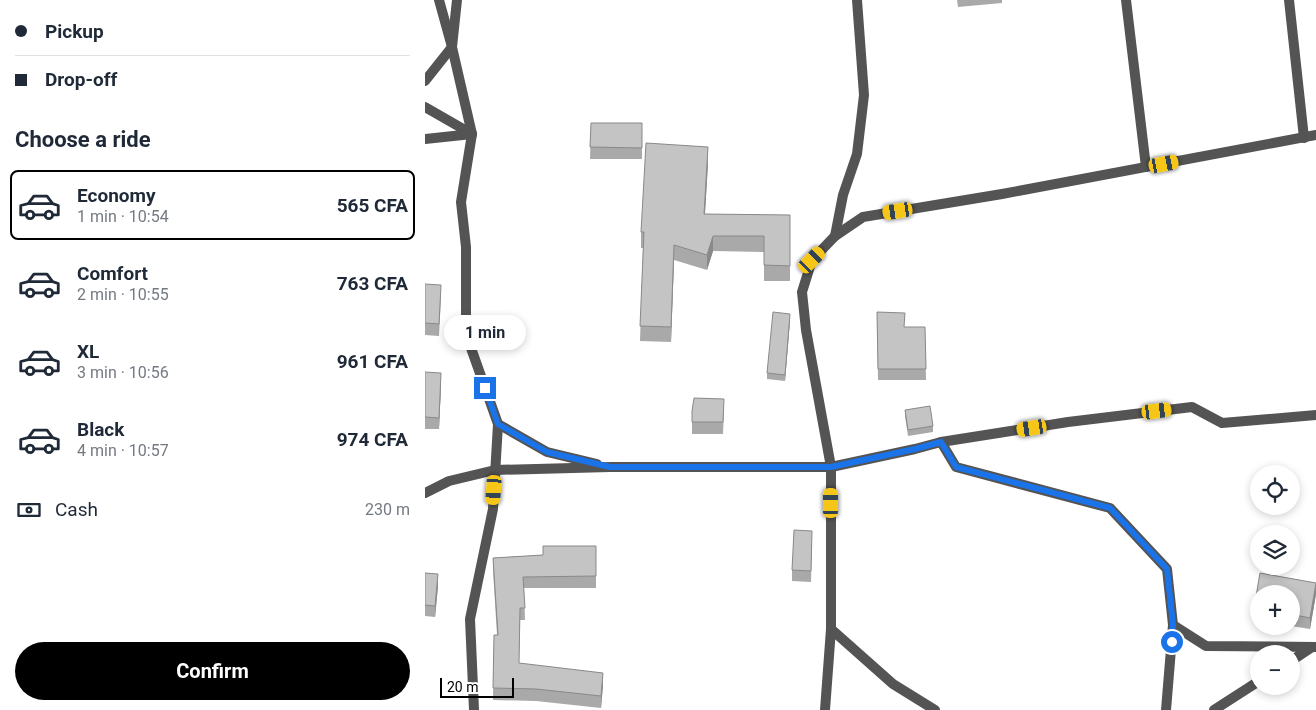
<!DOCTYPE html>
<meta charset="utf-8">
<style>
body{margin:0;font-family:Roboto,sans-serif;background:#f6f6f7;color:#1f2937;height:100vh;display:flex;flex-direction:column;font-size:19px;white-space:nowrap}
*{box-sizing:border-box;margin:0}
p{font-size:16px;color:#747a83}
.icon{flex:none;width:28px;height:28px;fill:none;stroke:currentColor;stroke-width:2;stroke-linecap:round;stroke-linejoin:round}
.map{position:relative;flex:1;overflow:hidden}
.drawer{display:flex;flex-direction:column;background:#fff;width:425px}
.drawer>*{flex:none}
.banner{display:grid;align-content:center;height:110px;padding:0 15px;background:#fff}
.fabs{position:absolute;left:825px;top:465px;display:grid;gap:10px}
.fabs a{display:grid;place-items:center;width:50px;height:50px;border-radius:50%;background:#fff;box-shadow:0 2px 8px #0003;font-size:25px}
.scale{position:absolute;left:15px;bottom:12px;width:74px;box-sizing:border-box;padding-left:5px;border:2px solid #000;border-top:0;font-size:14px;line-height:18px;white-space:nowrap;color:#000;-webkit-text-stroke:4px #fff;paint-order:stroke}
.end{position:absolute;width:22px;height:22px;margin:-11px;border:6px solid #1a73e8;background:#fff;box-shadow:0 0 0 2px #fff}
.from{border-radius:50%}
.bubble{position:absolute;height:35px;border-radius:18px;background:#fff;box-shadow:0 2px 8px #0003;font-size:16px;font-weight:700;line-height:35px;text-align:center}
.car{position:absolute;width:15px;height:30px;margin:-15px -8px;border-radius:6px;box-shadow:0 0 4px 1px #0007;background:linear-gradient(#f5c518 24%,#345 0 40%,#f5c518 0 76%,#345 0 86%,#f5c518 0)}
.banner b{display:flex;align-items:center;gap:18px;height:48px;font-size:19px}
.banner b+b{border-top:1px solid #e0e1e3}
.banner i{width:12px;height:12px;background:#1f2937}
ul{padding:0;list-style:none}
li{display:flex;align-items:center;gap:15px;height:70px;margin:0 10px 8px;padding:0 5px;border:2px solid transparent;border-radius:8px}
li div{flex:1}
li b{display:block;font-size:19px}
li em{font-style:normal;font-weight:700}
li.active{border-color:#000}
li>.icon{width:45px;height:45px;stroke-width:1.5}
h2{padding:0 15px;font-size:22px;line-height:60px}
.pay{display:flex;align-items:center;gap:12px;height:55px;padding:0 15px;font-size:19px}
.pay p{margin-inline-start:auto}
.button{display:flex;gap:10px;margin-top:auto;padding:10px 15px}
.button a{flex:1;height:58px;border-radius:30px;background:#000;color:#fff;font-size:20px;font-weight:700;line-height:58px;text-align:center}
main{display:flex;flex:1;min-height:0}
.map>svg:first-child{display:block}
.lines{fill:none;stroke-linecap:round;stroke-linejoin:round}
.minor{stroke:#545454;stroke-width:10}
.wall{fill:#a9a9a9}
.shaded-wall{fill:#898989}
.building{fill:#c4c4c4;stroke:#898989}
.route{stroke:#1a73e8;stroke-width:6}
</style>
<main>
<section class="drawer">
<div class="banner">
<b><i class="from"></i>Pickup</b>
<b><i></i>Drop-off</b>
</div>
<h2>Choose a ride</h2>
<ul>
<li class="active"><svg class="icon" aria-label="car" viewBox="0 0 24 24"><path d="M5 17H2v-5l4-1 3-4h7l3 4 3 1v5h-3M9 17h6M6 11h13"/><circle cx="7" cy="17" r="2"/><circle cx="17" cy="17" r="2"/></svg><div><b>Economy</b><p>1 min · 10:54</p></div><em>565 CFA</em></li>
<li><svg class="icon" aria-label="car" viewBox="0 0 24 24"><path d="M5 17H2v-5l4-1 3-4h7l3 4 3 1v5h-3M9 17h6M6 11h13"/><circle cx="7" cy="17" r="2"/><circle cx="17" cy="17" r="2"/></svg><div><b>Comfort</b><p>2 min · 10:55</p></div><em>763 CFA</em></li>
<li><svg class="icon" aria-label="car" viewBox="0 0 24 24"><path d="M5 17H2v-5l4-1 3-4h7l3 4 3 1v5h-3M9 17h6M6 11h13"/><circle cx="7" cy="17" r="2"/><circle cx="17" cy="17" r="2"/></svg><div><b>XL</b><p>3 min · 10:56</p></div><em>961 CFA</em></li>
<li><svg class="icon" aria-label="car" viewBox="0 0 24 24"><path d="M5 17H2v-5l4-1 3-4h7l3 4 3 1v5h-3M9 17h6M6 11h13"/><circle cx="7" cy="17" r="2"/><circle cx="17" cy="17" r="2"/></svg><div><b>Black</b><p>4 min · 10:57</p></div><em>974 CFA</em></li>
</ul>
<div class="pay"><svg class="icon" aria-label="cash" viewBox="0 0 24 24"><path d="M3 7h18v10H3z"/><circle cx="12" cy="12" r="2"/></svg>Cash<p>230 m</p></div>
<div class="button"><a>Confirm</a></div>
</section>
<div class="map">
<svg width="891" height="710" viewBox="0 0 891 710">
<rect width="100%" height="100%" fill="#fff"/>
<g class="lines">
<g class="minor">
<polyline points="14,0 27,47 47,134 36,202 41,247 41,334 73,424 122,452 172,464"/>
<polyline points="701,0 721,167"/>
<polyline points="864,0 879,138"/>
<polyline points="0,81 27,47 32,0"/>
<polyline points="0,107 47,134"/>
<polyline points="0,139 47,134"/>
<polyline points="410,236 418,195 432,154 439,95 432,0"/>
<polyline points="516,442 531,467 685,508 742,569 748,625 741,710"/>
<polyline points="0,493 24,481 70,470 185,467 406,467 490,449 516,442 643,422 767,407 797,423 891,415"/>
<polyline points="748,625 781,646 891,647"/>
<polyline points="406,629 468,684 510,710"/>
<polyline points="866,661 887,647"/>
<polyline points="49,710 45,619 68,509 73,424"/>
<polyline points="400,710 406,629 406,467 381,330 377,292 387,260 410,236 438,217 577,194 891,135"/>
<polyline points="789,710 834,681"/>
</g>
</g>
<g class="wall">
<polygon points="532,0 577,0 577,3 533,7"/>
<polygon points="166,123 217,123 217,159 165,159"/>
<polygon points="283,163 280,214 365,215 365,281 339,281 339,252 288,251 282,270 249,260 246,342 215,341 218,248 216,248 216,232"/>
<polygon points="0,284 16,297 14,336 0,335"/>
<polygon points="452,312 480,327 500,327 501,380 453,380"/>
<polygon points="365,320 360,381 342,379 342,373"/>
<polygon points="0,372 16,385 14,429 0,429"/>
<polygon points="299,410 298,434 267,434 267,411"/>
<polygon points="480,410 508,426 508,432 483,436 480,416"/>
<polygon points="387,543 386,582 367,581 367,570"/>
<polygon points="171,546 171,588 99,588 100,620 95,620 94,663 178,685 176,708 111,701 68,700 69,635 72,635 68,570 68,558 118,555"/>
<polygon points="0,573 13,586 10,617 0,616"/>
<polygon points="835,573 891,583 891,594 885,629 866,626 866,594 834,594 834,621 829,620 829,608"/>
</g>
<g class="shaded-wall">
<polygon points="283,147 283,163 279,229 279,214"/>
<polygon points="288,236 288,251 282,270 282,255"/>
<polygon points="249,245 249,260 246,342 246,327"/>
<polygon points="365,314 365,320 360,381 360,375"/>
<polygon points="16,373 16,385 14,429 14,418"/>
<polygon points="13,574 13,586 10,617 10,606"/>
<polygon points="891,583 891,594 885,629 885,618"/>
<polygon points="178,673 178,685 176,708 176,696"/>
</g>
<g class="building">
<polygon points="166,123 217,123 217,148 165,147"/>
<polygon points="221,143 283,147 279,214 365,215 365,266 339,265 339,236 288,236 282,255 249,245 246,327 215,326 219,232 216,232"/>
<polygon points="0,284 16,285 14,324 0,323"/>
<polygon points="348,312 365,314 360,375 342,373"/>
<polygon points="452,312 480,313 479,327 500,327 501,369 453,369"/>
<polygon points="0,372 16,373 14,418 0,417"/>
<polygon points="269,398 299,399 298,422 267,422 267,411"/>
<polygon points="505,406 508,426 483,430 480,410"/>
<polygon points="369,530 387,531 386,571 367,570"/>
<polygon points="118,546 171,546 171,576 98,577 100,608 95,608 94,663 178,673 176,696 111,689 68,688 69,635 73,635 68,558 118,555"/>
<polygon points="0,573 13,574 10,606 0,605"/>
<polygon points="835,573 891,583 885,618 866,614 866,594 834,594 834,609 829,608"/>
</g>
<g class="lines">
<polyline class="route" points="60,388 73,424 122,452 185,467 406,467 490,449 516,442 531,467 685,508 742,569 748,625 747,642"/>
</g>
</svg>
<div class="fabs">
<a><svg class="icon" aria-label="locate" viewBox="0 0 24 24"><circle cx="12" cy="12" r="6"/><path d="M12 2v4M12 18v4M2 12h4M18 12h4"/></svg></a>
<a><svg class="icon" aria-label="layers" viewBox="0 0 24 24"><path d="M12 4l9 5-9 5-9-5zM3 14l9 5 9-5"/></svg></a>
<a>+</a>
<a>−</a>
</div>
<div class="scale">20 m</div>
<i class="end from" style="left:747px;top:642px"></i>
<i class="end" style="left:60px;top:388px"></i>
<div class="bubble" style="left:19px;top:315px;width:82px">1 min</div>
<i class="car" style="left:739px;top:164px;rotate:79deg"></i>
<i class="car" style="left:473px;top:211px;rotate:261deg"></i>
<i class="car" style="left:387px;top:260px;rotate:45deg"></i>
<i class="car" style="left:732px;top:411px;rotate:83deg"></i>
<i class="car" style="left:607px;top:428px;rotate:261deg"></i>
<i class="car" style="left:69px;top:490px;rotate:184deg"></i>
<i class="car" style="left:406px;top:503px;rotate:0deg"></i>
</div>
</main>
